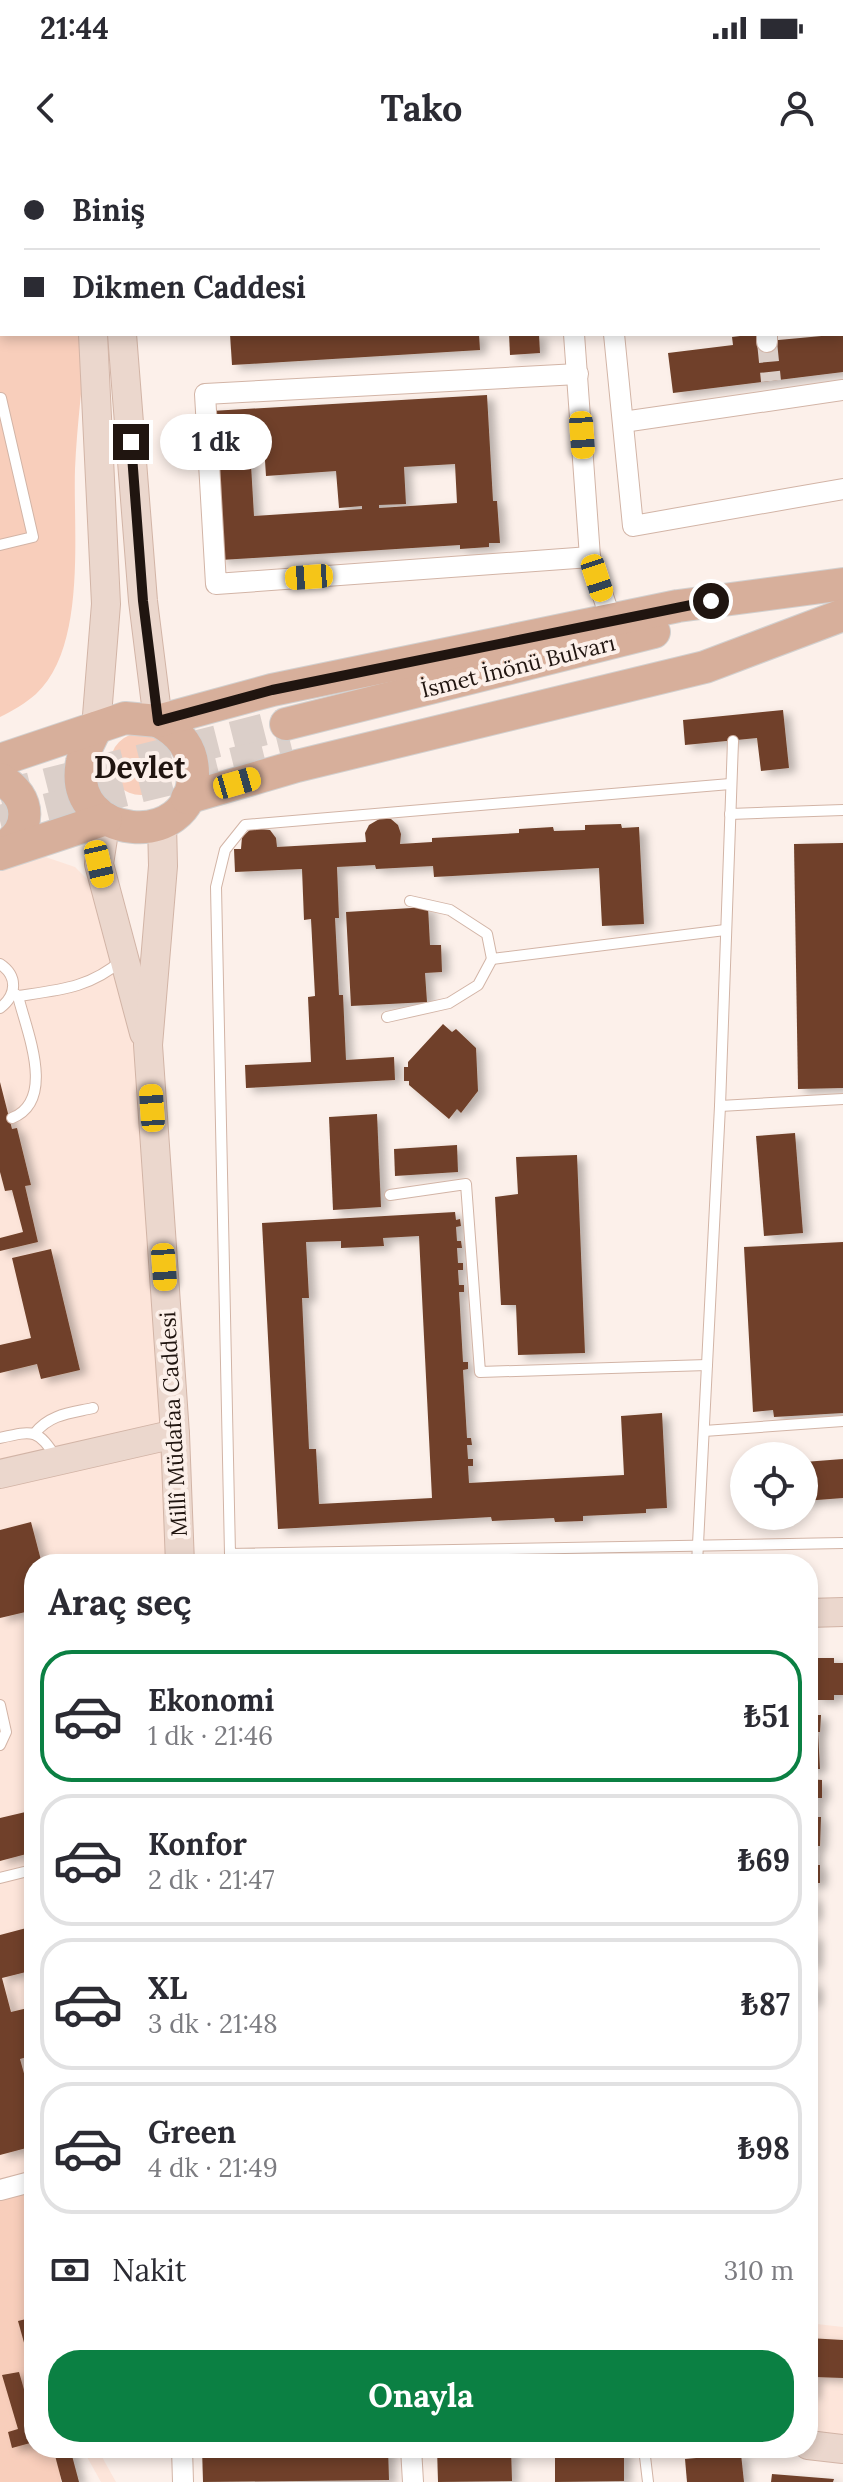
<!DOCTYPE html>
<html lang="tr">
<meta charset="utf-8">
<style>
body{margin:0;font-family:Lora,serif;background:#f7f7f7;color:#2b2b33;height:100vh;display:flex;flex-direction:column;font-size:30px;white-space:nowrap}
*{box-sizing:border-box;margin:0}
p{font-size:26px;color:#7c7c81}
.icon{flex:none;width:44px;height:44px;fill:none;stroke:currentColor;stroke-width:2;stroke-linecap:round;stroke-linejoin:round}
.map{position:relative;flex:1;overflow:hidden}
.sheet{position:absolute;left:24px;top:1394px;width:794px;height:904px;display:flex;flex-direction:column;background:#fff;border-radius:32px;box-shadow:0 4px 12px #0003}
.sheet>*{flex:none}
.hud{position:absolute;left:0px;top:0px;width:844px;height:176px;box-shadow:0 4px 12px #0003;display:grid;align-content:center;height:176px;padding:0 24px;background:#fff}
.controls{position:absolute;left:730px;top:1282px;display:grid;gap:16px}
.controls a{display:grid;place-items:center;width:88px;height:88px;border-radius:50%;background:#fff;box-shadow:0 4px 12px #0003;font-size:40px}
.end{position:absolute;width:36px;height:36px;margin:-18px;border:10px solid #201510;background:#fff;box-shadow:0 0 0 4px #fff}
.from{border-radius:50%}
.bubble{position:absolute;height:56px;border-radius:28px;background:#fff;box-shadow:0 4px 12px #0003;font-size:26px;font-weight:700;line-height:56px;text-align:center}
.car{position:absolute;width:24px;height:48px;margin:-24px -12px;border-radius:10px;box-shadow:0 0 6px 2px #0007;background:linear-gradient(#f5c518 24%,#345 0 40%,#f5c518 0 76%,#345 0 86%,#f5c518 0)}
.hud b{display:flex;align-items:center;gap:28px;height:76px;font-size:30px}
.hud b+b{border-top:2px solid #e1e1e2}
.hud i{width:20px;height:20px;background:#2b2b33}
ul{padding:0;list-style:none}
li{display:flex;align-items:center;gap:24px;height:132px;margin:0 16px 12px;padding:0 8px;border:4px solid #e1e1e2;border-radius:32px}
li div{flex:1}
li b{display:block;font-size:30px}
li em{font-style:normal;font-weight:700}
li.active{border-color:#0b8043}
li>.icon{width:72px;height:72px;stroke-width:1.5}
h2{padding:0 24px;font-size:36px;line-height:96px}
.pay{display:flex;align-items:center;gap:20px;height:88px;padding:0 24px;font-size:30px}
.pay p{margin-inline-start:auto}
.primary-button{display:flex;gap:16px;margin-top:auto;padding:16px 24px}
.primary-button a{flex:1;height:92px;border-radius:32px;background:#0b8043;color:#fff;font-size:32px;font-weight:700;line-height:92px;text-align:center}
.status{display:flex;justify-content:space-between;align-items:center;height:56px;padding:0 40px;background:#fff;direction:ltr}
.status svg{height:22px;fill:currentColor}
header{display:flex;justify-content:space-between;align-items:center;height:104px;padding:0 24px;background:#fff;font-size:36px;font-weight:700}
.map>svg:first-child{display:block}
.built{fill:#fde5da}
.green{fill:#f8cebb}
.building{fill:#704129;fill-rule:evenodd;filter:url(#shadow)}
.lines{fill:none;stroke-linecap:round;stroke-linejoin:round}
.street-tunnel{stroke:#dbcfc9;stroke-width:20;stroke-dasharray:20 10;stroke-linecap:butt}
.primary-tunnel{stroke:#dbcfc9;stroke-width:32;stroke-dasharray:32 16;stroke-linecap:butt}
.lane-casing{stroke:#d2b4a6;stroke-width:12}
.street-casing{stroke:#d2b4a6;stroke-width:22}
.secondary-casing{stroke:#d2b4a6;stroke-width:30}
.primary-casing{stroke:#d2d0cf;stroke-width:34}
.lane{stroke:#fff;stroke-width:10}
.street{stroke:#fff;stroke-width:20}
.secondary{stroke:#ebd7cd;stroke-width:28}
.primary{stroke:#d7af9b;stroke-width:32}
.route{stroke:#201510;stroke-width:10}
.labels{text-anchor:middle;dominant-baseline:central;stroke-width:8;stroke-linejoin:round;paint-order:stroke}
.street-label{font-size:22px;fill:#201510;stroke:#fcf0ea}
.district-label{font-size:30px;font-weight:bold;fill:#201510;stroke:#fcf0ea}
</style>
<div class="status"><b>21:44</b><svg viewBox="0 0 49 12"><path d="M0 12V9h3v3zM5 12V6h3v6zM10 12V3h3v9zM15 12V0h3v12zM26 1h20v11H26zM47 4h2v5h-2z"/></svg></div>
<header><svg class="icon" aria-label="back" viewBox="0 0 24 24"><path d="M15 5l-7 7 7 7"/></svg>Tako<svg class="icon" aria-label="person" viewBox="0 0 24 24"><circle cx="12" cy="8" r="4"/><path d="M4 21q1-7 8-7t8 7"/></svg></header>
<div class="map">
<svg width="843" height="2322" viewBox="0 0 843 2322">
<defs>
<filter id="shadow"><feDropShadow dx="7" dy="4" stdDeviation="4" flood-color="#0004"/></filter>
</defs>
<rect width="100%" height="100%" fill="#fcf0ea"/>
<g class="built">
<polygon points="22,689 75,707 90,722 137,854 180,1404 34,1404 34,2021 0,2030 0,694"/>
<polygon points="808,2163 843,2167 843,2276 808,2273"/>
<polygon points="82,2288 97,2288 116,2322 101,2322"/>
</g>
<g class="green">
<path d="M0,0L34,2H2V174H87C83,219 77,264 75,309C73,372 87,487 36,534C26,543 12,551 0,557Z"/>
<circle cx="141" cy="604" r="31"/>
<polygon points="34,2021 34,2288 58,2288 61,2322 0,2322 0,2030"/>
</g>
<g class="building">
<polygon points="230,174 479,174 480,190 232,205"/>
<polygon points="509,174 539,174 540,193 510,195"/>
<polygon points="756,174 757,182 843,174 843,212 673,233 668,193 733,185 732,177"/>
<path d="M487,235L493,341H497L500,383H489V387L460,389V385L220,400L211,251ZM263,270L266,316L336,311L339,348L362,346V349L254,356L249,271ZM455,304L457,343L379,348V345L406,344L404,307Z"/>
<polygon points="783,550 789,608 761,611 757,578 685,585 683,560"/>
<polygon points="381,658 391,659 398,665 401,674 400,684 432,682 432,678 519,673 519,669 553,667 554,671 585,670 585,665 621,664 622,668 639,667 644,764 602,766 599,708 434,717 433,706 376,709 375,705 337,707 339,758 335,758 339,835 343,835 346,900 394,897 395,920 246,928 245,905 311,902 308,837 315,836 311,759 304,760 302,709 235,712 234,689 241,689 242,677 252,668 270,670 276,678 277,687 366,682 365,673 369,665"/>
<polygon points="843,683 843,928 798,929 794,684"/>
<polygon points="428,747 430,785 441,785 442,812 425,813 427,842 351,846 346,752"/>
<polygon points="443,864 452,872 456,869 476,888 478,931 461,953 457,949 449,959 409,925 409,921 404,921 404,907 408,907 408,902"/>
<polygon points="0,922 12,969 17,968 31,1025 25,1026 38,1082 0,1091 0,1078 23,1072 12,1030 5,1031 0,1012"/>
<polygon points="377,954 381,1047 333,1050 329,957"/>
<polygon points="795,973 803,1073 764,1076 756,976"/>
<polygon points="457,985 458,1012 395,1016 394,989"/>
<polygon points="577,995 585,1193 518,1195 516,1145 501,1145 495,1037 518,1034 516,997"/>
<path d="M455,1052L456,1060L460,1059L461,1066L456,1067L457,1081H461L462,1088H457L458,1103H463V1110H458L459,1125H464V1132H459L463,1202H468V1209L463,1210L467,1278H471L472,1285H467L468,1299H473V1306H468L469,1323L624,1315L621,1256L662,1253L667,1348L646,1349V1353L583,1356V1361L555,1362L554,1358L492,1361L491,1357L278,1369L262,1063ZM419,1076L432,1338L319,1344L316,1289H309L302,1138H309L306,1082L341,1081V1088L384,1086L383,1078Z"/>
<polygon points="843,1082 843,1253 774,1257 773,1250 753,1252 744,1087"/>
<polygon points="51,1089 80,1210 41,1219 37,1204 0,1213 0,1185 31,1178 12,1098"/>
<polygon points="843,1299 843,1338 804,1341 804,1302"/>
<polygon points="31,1362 42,1404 34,1404 34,1450 0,1458 0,1370"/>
<polygon points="816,1498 834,1498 834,1503 843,1503 843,1535 834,1535 834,1540 816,1540 813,1510 816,1511"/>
<polygon points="808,1555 821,1555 820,1572 818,1572 820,1609 808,1609"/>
<polygon points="808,1619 822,1620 822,1638 817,1638 816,1657 821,1657 820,1686 816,1686 815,1705 820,1705 820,1723 808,1723"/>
<polygon points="34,1650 34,1692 0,1701 0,1658"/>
<polygon points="808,1738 814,1738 815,1756 808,1756"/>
<polygon points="34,1766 34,1810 2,1818 11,1852 32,1847 34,1856 34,1895 20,1899 30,1935 34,1934 34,1986 0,1995 0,1775"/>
<rect x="808" y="1776" width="7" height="28"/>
<rect x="808" y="1824" width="7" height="18"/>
<polygon points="34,2157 34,2215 33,2215 18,2161"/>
<polygon points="808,2178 843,2180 843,2218 814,2217 813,2235 808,2235"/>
<polygon points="19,2212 34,2264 34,2282 12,2288 8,2272 18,2269 2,2215"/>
<polygon points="53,2288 70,2288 79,2322 62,2322"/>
<polygon points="202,2288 388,2288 389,2320 203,2322"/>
<polygon points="437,2288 511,2288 512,2321 438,2322"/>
<polygon points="555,2288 624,2288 624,2321 555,2322"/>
<polygon points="741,2294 744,2322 687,2322 685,2299"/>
<polygon points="772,2314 834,2319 833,2322 771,2322"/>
</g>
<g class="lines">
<polyline class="street-tunnel" points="767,182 771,221"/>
<g class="primary-tunnel">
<polyline points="0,636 286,564"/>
<polyline points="0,661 292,589"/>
</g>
<defs>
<g id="lane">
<polyline points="0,118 2,118"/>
<polyline points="0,385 33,377 1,238"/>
<polyline points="730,624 245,665 225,690 216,727 230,1394 843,1383"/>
<polyline points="730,654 843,650"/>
<polyline points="410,741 450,750 487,774 492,799 725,770"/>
<path d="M0,804C18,816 17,835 0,848"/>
<path d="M15,834L18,836C59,830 90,828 122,800"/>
<polyline points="387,857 449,843 478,825 492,799"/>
<polyline points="720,946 843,939"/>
<path d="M12,958C57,940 26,870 18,836"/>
<polyline points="390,1035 466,1024 480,1212 707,1205"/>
<polyline points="704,1271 843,1261"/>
<path d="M35,1273C50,1254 71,1253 93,1248"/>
<path d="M0,1278C34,1270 38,1269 57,1299"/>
<polyline points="697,1404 720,946 733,581"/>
<polyline points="0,1545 6,1572 0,1585"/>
<polyline points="0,1718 32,1710"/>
<polyline points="644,2288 648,2322"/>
</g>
<g id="street">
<polyline points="562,0 562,2"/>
<polyline points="748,0 748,2"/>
<polyline points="842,10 843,10"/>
<polyline points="574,174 590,397 611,460"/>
<polyline points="614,174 633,366 843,329"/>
<polyline points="767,174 767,182"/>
<polyline points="578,214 205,234 216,424 590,397"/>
<polyline points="623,262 843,230"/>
<polyline points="0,2030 34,2021"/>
<polyline points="182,2288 183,2322"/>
<polyline points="411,2288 413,2322"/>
</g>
<g id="secondary">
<polyline points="80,0 81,2"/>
<polyline points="108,0 108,2"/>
<polyline points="93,174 106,444 96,568"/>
<polyline points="122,174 143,441 158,561"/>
<polyline points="106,659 99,704 144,873"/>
<polyline points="162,663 163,706 148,885 175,1274 180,1404"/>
<polyline points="0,1314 175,1274"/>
<polyline points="808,1453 843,1452"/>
<polyline points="808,2285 843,2289"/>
</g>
<g id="primary">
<polyline points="286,564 654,472"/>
<path d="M96,568C91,579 84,590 82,602C66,680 194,693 193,614C193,588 180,573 158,561"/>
<polyline points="0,600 125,558 158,561 272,530 678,446 843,424"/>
<path d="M0,619C33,637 32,672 0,689"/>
<polyline points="187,638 297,606 705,507 843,455"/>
<polyline points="0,694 106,659"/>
</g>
</defs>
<use href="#lane" class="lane-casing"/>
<use href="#street" class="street-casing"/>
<use href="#secondary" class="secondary-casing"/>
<use href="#primary" class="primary-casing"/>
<use href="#lane" class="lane"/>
<use href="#street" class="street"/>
<use href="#secondary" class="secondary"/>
<use href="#primary" class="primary"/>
</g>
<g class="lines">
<polyline class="route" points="131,282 143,441 158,561 272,530 711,441"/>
</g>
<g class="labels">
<g class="street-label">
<text transform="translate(518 506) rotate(-14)">İsmet İnönü Bulvarı</text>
<text transform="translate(173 1264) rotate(-93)">Millî Müdafaa Caddesi</text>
</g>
<g class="district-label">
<text x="140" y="607">Devlet</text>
</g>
</g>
</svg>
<div class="controls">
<a><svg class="icon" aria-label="locate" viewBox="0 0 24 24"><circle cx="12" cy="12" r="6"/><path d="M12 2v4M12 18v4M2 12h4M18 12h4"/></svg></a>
</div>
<i class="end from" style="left:711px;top:441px"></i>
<i class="end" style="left:131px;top:282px"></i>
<div class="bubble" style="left:160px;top:254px;width:112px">1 dk</div>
<i class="car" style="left:582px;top:275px;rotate:176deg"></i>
<i class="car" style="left:309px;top:417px;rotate:266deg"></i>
<i class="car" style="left:597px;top:418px;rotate:162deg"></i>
<i class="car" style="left:237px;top:623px;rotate:74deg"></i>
<i class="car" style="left:99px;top:704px;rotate:167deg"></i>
<i class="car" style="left:152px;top:948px;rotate:356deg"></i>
<i class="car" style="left:164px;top:1107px;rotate:176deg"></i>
<div class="hud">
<b><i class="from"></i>Biniş</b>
<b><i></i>Dikmen Caddesi</b>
</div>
<section class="sheet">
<h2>Araç seç</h2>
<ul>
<li class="active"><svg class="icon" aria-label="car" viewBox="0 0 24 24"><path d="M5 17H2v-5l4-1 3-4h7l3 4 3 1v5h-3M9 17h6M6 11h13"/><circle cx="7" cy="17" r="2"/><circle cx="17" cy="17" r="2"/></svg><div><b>Ekonomi</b><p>1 dk · 21:46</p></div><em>₺51</em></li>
<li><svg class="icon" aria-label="car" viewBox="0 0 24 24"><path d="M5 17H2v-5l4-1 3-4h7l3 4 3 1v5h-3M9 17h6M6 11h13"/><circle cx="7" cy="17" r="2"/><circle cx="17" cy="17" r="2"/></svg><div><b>Konfor</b><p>2 dk · 21:47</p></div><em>₺69</em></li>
<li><svg class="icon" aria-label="car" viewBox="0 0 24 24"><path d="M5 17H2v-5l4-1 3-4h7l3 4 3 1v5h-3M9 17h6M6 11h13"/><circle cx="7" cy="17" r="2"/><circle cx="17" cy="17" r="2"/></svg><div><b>XL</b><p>3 dk · 21:48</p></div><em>₺87</em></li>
<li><svg class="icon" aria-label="car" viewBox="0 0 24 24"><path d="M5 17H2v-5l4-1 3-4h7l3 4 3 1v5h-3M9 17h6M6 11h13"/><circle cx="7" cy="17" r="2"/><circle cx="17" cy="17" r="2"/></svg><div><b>Green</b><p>4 dk · 21:49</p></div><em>₺98</em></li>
</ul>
<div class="pay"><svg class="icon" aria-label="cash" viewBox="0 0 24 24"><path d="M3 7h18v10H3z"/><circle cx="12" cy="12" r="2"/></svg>Nakit<p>310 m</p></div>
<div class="primary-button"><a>Onayla</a></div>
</section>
</div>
